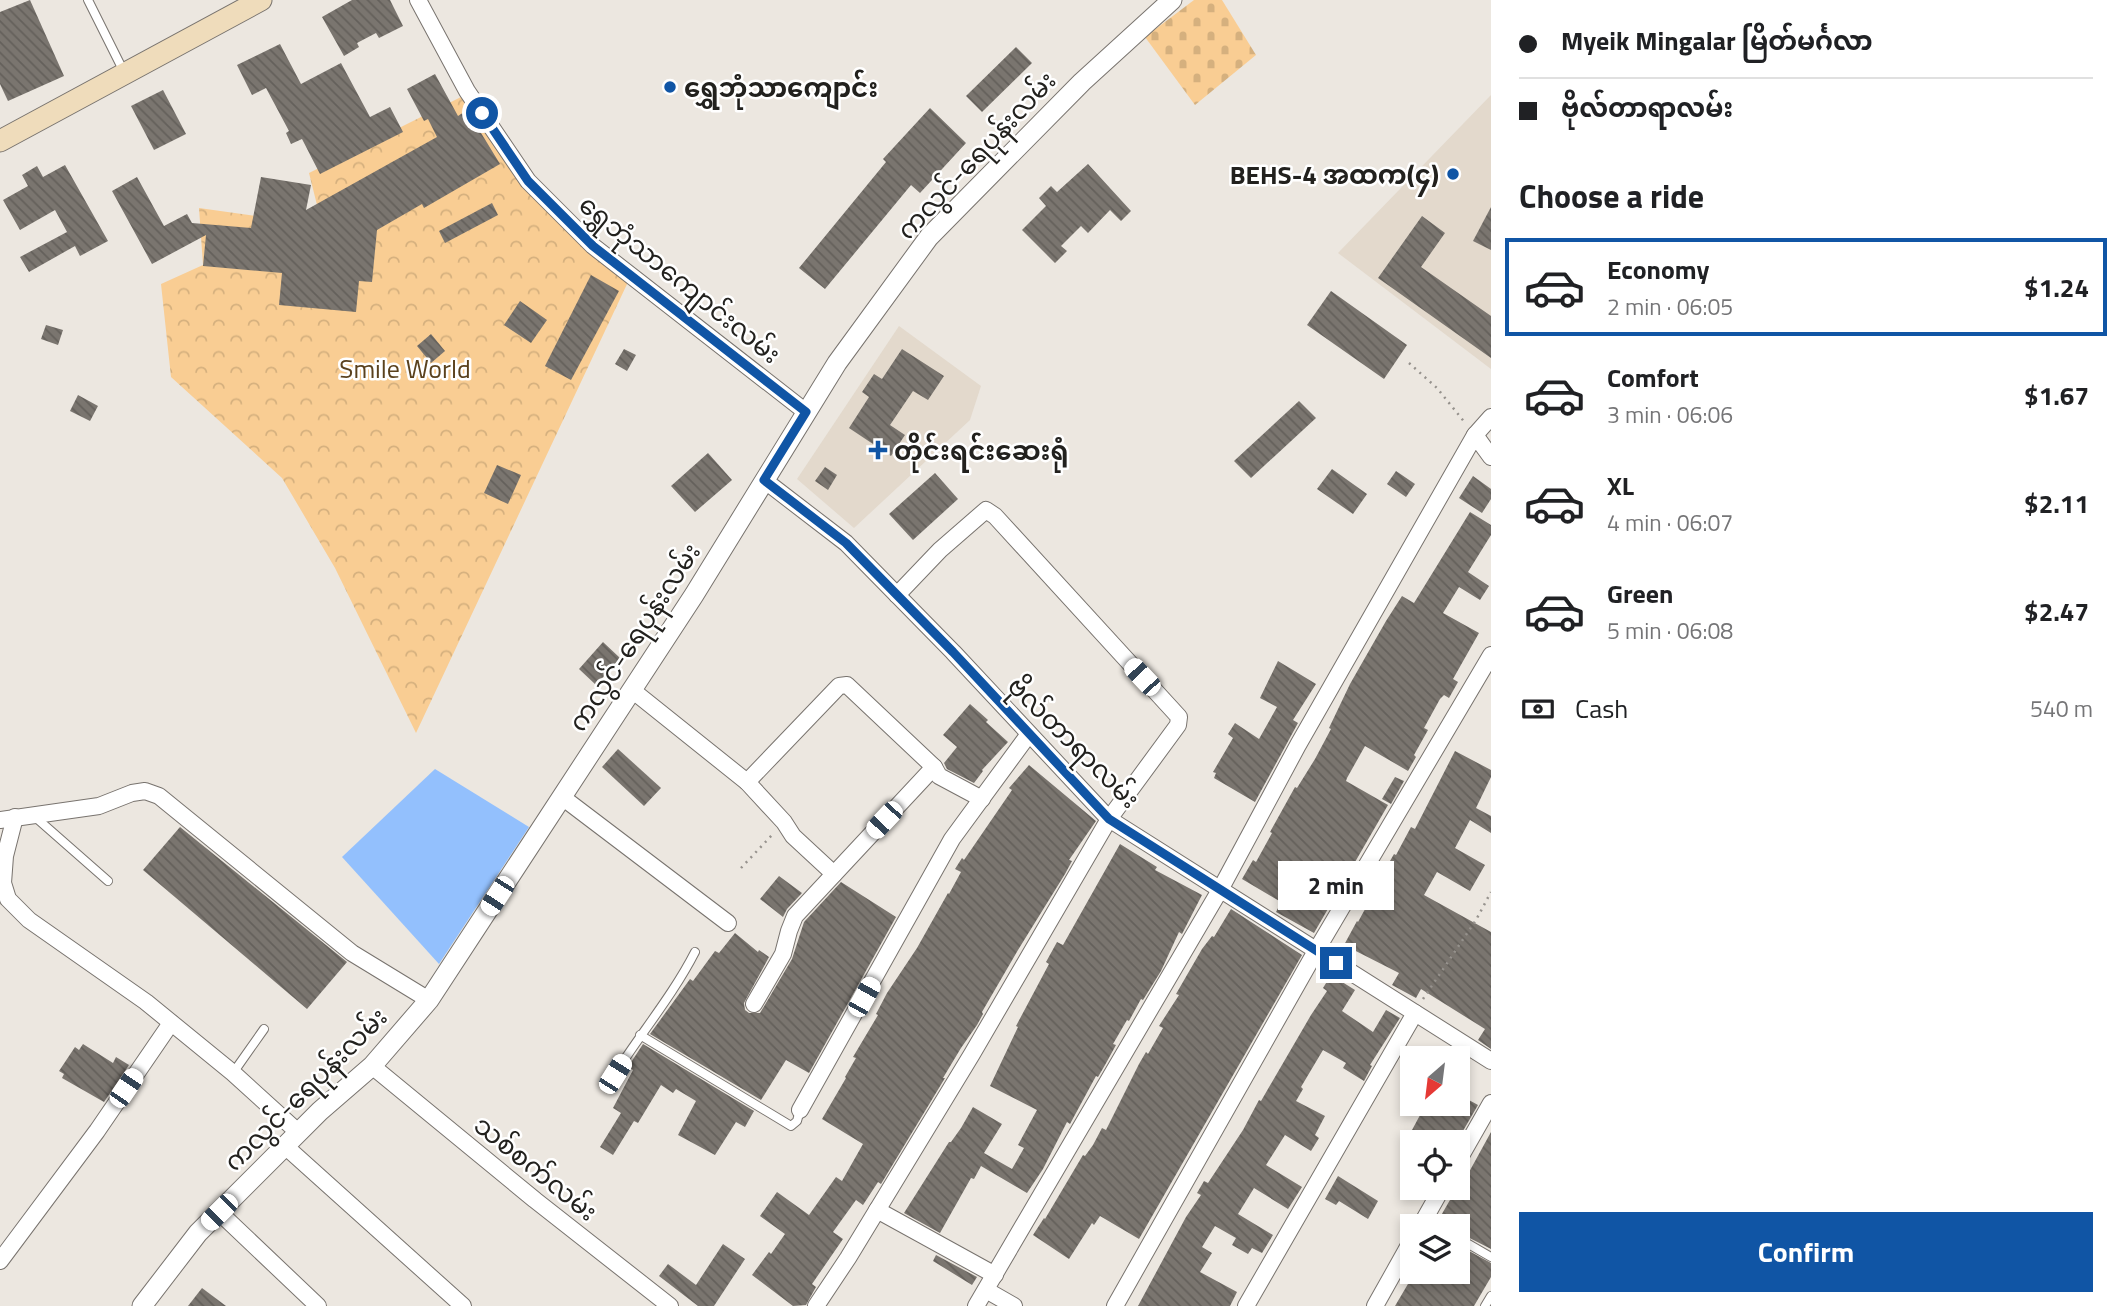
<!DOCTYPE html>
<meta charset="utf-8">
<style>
body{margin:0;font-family:"Titillium Web","Noto Sans Myanmar",sans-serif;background:#f6f6f6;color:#202124;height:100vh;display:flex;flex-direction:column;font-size:26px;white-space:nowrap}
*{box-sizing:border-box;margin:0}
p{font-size:23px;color:#757577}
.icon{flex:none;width:38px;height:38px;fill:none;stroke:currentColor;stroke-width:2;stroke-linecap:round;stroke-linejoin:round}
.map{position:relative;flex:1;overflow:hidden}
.sheet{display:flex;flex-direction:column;background:#fff;width:630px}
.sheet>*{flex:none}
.guide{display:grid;align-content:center;height:154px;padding:0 28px;background:#fff}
.needle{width:46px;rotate:208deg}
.fabs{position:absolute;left:1400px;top:1046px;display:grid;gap:14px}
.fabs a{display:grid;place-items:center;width:70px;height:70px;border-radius:0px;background:#fff;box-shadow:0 4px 10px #0003;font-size:35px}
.end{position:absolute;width:32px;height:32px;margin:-16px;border:9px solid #1055a5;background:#fff;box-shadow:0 0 0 4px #fff}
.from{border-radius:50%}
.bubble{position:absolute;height:49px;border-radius:0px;background:#fff;box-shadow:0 4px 10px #0003;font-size:23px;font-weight:700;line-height:49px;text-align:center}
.car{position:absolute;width:21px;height:42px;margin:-21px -10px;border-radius:9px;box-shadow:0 0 5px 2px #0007;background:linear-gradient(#fff 24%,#345 0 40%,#fff 0 76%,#345 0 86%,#fff 0)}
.guide b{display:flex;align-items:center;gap:24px;height:66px;font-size:26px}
.guide b+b{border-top:2px solid #e0e0e0}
.guide i{width:18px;height:18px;background:#202124}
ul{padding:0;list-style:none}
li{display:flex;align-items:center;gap:21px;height:98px;margin:0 14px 10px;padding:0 14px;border:4px solid transparent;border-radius:0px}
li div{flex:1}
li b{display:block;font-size:26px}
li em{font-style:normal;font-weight:700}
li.active{border-color:#1055a5}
li>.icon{width:63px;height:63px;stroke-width:1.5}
h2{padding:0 28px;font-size:32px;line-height:84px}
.pay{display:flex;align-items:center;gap:18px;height:77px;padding:0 28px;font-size:26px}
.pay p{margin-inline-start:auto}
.cta{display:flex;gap:14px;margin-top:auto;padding:14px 28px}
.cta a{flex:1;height:80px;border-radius:0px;background:#1055a5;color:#fff;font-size:28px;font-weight:700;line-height:80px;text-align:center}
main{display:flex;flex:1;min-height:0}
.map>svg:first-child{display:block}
.built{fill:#e3d9cc}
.cemetery{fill:url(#cemetery-stones)}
.park{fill:url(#park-crowns)}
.water{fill:#93c0fd}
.building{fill:url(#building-back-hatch)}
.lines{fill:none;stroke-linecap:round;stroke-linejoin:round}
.service-casing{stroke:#78736e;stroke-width:10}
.minor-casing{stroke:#78736e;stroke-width:18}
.tertiary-casing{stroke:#78736e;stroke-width:21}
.secondary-casing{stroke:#78736e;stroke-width:23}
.path{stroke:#96928d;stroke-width:2.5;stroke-dasharray:2 5;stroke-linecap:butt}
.service{stroke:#fff;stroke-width:8}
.minor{stroke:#fff;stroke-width:16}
.tertiary{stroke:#fff;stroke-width:19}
.secondary{stroke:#efdcbb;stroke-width:21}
.route{stroke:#1055a5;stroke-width:9}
.poi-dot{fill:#1055a5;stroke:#fff;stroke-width:2.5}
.labels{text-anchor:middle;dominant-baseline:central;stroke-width:5;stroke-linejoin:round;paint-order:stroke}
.poi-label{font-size:26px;font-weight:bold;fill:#22211e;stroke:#fff;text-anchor:start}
.street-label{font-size:26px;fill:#22211e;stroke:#fff}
.park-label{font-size:26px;fill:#5a411d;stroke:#fff}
</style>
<main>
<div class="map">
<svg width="1491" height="1306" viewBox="0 0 1491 1306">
<defs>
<pattern id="cemetery-stones" width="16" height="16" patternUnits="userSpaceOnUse" patternTransform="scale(1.75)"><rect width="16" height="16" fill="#f9cd93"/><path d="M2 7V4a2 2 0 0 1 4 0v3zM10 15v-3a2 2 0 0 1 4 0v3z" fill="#d5b07e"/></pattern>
<pattern id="park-crowns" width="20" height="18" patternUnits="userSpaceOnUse" patternTransform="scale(1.75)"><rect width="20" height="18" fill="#f9cd93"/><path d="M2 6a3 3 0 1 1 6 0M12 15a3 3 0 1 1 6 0" fill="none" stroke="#d5b07e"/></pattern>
<pattern id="building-back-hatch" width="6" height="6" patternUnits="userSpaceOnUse" patternTransform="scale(1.75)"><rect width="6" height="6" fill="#7a756f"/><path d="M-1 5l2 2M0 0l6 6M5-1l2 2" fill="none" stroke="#64605b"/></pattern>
</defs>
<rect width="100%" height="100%" fill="#ece7e0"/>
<g class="built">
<polygon points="1491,95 1491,369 1338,253"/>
<polygon points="899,326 981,386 970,420 854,528 797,479"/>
</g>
<polygon class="cemetery" points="1194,0 1222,0 1256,55 1195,105 1145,37"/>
<polygon class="park" points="467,94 542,199 628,282 416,733 335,568 282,478 171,377 161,284 203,265 199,208 322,225 309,173"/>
<polygon class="water" points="435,769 529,827 439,964 342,857"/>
<g class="building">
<polygon points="30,0 64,76 8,101 0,84 0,12"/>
<polygon points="352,0 390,0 403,26 379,38 376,33 357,43 359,47 344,56 322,17"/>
<polygon points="280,44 301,84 341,63 370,117 390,107 403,132 320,174 302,139 291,144 286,133 289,131 266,88 252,95 237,65"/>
<polygon points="1016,47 1032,63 982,112 966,96"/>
<polygon points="435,74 458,116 467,110 500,164 424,208 422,204 377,230 372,282 359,281 356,312 279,305 282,273 203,266 206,235 152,264 112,191 137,177 164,226 187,214 192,223 251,228 261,177 311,185 306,210 437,137 428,119 424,121 407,89"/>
<polygon points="163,90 186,134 154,150 131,106"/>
<polygon points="930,108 966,143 920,193 911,185 825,289 799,268 886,162 883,159"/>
<polygon points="1088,164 1131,211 1121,221 1110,210 1088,233 1081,226 1061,246 1067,251 1055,263 1022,230 1046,206 1039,198 1051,186 1057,192"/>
<polygon points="65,165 108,241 80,256 75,246 29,272 20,257 67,232 55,210 20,230 3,200 28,186 22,175 37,166 43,177"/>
<polygon points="492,203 498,215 445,243 439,231"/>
<polygon points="1491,207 1491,250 1473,241"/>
<polygon points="1422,216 1445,233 1421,267 1491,316 1491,358 1378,278"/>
<polygon points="591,275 619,291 571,380 545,366"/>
<polygon points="1331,291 1407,345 1384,379 1307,325"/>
<polygon points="520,301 547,320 531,343 504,325"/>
<polygon points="46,325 63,330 58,345 41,339"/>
<polygon points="431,334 445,351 431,363 417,346"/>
<polygon points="624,349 636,355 627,371 615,364"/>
<polygon points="902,349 944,376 928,400 913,391 890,425 905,435 891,456 849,428 869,397 862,392 874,374 882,379"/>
<polygon points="78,395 98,406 90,421 70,411"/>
<polygon points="1299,401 1316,418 1251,478 1234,461"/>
<polygon points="708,453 732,480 695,512 671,486"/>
<polygon points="497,465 521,475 508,504 484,493"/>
<polygon points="825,467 837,475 828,490 815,481"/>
<polygon points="1332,469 1367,494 1353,514 1317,489"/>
<polygon points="1396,471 1415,484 1406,497 1387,484"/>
<polygon points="935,473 958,499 913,540 889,514"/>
<polygon points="1473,476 1491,489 1491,499 1482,513 1459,498"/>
<polygon points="1470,512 1491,525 1491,535 1468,572 1489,586 1480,600 1459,587 1443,613 1479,633 1453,679 1458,682 1449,698 1444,695 1440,699 1424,728 1428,730 1414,755 1416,757 1408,771 1365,746 1347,778 1346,781 1388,805 1314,933 1276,912 1281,902 1242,879 1253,860 1256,862 1272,833 1270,832 1295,787 1297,788 1315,759 1331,729 1329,728 1350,684 1386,621 1402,596 1414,603"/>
<polygon points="603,642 620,658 596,685 579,669"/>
<polygon points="1278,661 1316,684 1293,720 1298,723 1255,802 1214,778 1216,773 1213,772 1233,738 1228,734 1235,723 1259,739 1277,707 1260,698"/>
<polygon points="970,704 988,720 986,722 1008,742 982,770 983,771 974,783 947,769 944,763 957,747 943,735"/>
<polygon points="618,749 661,788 644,806 602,767"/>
<polygon points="1455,751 1491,770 1491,777 1476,808 1491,816 1491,833 1470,820 1455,848 1485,865 1470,891 1437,872 1424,895 1491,932 1491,1049 1478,1040 1485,1029 1421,989 1416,998 1392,985 1399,973 1344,945 1357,921 1358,922 1370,900 1372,901 1385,876 1382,875 1394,854 1396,855 1411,827 1415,829"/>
<polygon points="1029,765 1096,821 1069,860 1072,861 1065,874 1018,950 982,1012 983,1014 977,1025 961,1048 943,1078 945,1078 881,1184 878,1182 863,1205 856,1200 833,1232 843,1239 812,1284 816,1287 806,1305 793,1306 752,1275 769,1252 771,1254 785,1234 760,1216 777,1192 809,1215 836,1177 842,1181 863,1144 822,1119 846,1078 845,1077 856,1058 853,1057 878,1015 876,1014 887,993 917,948 948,893 949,894 961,872 955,869 962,858 964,860 1012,790 1009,788"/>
<polygon points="1395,777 1404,781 1391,804 1382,799"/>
<polygon points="180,827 347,962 307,1009 143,870"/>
<polygon points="1120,844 1157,867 1155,870 1202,895 1182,934 1179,932 1161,971 1143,1000 1141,999 1129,1021 1127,1020 1113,1044 1116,1045 1105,1065 1098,1077 1096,1076 1070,1124 1067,1122 1043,1169 1027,1193 981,1166 974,1179 971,1178 940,1233 904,1213 949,1142 951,1142 961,1128 973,1107 1002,1124 984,1153 1012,1169 1024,1148 1018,1145 1037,1110 990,1086 1018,1027 1016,1026 1049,964 1046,962 1057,942 1063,945"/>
<polygon points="779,876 802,893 787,909 783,917 760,899"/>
<polygon points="841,882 896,917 809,1073 786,1060 761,1100 650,1034 690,979 693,981 715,951 719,953 735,933 758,952 759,950 769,957 744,1003 745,1010 749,1013 760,1013 792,959 804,922"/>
<polygon points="1231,909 1302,955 1139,1239 1100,1216 1094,1225 1092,1223 1069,1259 1033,1235 1044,1218 1045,1219 1083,1155 1085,1156 1093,1145 1102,1128 1106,1130 1139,1064 1146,1052 1148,1054 1163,1028 1159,1026 1179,995 1176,994 1202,949 1212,936 1214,937"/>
<polygon points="1331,975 1355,990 1342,1011 1373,1032 1386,1010 1400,1018 1370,1065 1372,1066 1364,1081 1343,1068 1346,1063 1323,1050 1301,1087 1303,1089 1296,1101 1325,1116 1315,1135 1319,1138 1311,1151 1285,1135 1266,1165 1302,1187 1288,1209 1254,1188 1238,1214 1273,1235 1262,1253 1252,1248 1248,1254 1232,1245 1236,1238 1215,1226 1202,1247 1212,1253 1200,1272 1237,1292 1230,1306 1138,1306 1186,1217 1201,1195 1197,1193 1204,1181 1208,1183 1243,1130 1259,1100 1261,1101 1311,1015 1327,991 1323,988"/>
<polygon points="83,1044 113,1063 116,1057 129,1065 104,1102 62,1078 64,1074 59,1071 75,1047 79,1050"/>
<polygon points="643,1044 754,1111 745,1127 736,1122 715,1155 678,1135 696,1101 676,1089 673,1093 661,1085 638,1123 634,1121 613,1155 600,1147 621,1113 613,1108 633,1070 628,1067"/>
<polygon points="1458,1094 1478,1105 1456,1143 1405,1143 1426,1104 1458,1104"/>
<polygon points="1491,1132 1491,1249 1458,1232 1458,1227 1452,1227 1439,1219 1454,1193 1457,1194"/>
<polygon points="1338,1176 1378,1201 1368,1219 1339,1201 1336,1205 1325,1199"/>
<polygon points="723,1244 745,1259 714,1306 698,1306 659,1276 668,1264 696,1285"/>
<polygon points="1458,1245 1491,1263 1491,1277 1474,1306 1395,1306 1415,1272 1458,1272"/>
<polygon points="936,1255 977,1277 972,1285 933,1261"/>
<polygon points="202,1288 226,1306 188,1306"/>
</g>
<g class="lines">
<defs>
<g id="service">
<polyline points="88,0 125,74"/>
<polyline points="34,816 108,881"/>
<polyline points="640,1035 791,1126 797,1121 800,1110"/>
<polyline points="233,1073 264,1029"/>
<path d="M615,1074C641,1033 673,995 695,952"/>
<polyline points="1425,1219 1438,1227"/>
<polyline points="1458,1238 1491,1257"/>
<polyline points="1485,1306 1491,1296"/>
</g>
<g id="minor">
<polyline points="418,0 467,91 528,181 593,246 806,412"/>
<polyline points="1475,435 1491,417"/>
<polyline points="764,480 846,543 953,652 1109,819 1491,1061"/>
<polyline points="632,690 747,782 784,822 793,836 834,874"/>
<polyline points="747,782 839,686 847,685 934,767 939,776 982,799"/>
<polyline points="562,797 728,923"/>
<polyline points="15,817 5,856 3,883 8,899 29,920 146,1002 233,1073 299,1133"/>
<polyline points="0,820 99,806 132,793 145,791 159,796 352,953 429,1000"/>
<polyline points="754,1004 783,954 789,931 795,916 934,767"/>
<polyline points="372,1066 535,1200 670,1306"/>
<polyline points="800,1110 952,839 1029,734"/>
<polyline points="285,1146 463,1306"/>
<polyline points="1458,1161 1491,1103"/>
<polyline points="877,1210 995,1275"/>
<polyline points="219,1212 318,1306"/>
<polyline points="1420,1227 1442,1188"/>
<polyline points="0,1261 97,1131 171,1023"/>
<polyline points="986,1290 1014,1306"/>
<polyline points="816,1306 848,1258 972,1054 1109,819 1178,725 1179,717 995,516 986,510 940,550 897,595"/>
<polyline points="976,1306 1220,890 1298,745 1475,435 1491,457"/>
<polyline points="1115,1306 1316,951 1491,655"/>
<polyline points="1246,1306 1415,1013"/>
<polyline points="1375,1306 1412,1240"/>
</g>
<polyline id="tertiary" points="142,1306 198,1233 320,1111 372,1066 429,1000 694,595 837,363 929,237 1082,82 1172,0"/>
<polyline id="secondary" points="0,141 261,0"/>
</defs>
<use href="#service" class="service-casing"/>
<use href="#minor" class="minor-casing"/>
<use href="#tertiary" class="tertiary-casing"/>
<use href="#secondary" class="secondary-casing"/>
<g class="path">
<polyline points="1409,363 1437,388 1466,424"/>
<polyline points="741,868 772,835"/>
<polyline points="1423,999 1476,920 1491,892"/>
</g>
<use href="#service" class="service"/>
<use href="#minor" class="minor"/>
<use href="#tertiary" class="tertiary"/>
<use href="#secondary" class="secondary"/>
</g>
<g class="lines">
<polyline class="route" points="482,113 528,181 593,246 806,412 764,480 846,543 953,652 1109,819 1336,963"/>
</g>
<g class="poi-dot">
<circle cx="670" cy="87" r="7"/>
<circle cx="1453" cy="174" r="7"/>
<path d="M874.5 439.5h7v7h7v7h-7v7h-7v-7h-7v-7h7z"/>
</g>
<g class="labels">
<g class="poi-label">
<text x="684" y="87">ရွှေဘုံသာကျောင်း</text>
<text x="1439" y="174" text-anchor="end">BEHS-4 အထက(၄)</text>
<text x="894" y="450">တိုင်းရင်းဆေးရုံ</text>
</g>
<g class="street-label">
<text transform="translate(976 155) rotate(-47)">ကလွင်-ရေပုန်းလမ်း</text>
<text transform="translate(680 279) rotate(39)">ရွှေဘုံသာကျောင်းလမ်း</text>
<text transform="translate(634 637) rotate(-57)">ကလွင်-ရေပုန်းလမ်း</text>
<text transform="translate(1074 742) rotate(45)">ဗိုလ်တာရာလမ်း</text>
<text transform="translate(305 1089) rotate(-45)">ကလွင်-ရေပုန်းလမ်း</text>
<text transform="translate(536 1168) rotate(39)">သစ်စက်လမ်း</text>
</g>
<g class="park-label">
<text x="405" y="368">Smile World</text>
</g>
</g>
</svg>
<div class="fabs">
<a><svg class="needle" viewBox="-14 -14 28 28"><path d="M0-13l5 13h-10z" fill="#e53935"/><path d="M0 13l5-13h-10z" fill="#757577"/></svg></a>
<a><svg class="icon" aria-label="locate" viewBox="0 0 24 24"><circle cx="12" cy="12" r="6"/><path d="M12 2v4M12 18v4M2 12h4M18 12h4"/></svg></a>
<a><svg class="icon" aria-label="layers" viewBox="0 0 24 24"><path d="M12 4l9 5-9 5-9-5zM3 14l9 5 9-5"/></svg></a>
</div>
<i class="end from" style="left:482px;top:113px"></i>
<i class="end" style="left:1336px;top:963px"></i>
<div class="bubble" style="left:1278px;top:861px;width:116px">2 min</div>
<i class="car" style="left:1142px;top:677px;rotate:317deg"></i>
<i class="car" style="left:884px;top:820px;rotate:223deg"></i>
<i class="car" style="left:497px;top:896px;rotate:213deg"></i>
<i class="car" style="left:864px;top:997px;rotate:29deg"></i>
<i class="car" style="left:615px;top:1074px;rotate:32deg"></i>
<i class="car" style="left:126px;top:1088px;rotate:34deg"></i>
<i class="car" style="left:219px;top:1212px;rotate:225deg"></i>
</div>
<section class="sheet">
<div class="guide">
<b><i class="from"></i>Myeik Mingalar မြိတ်မင်္ဂလာ</b>
<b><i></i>ဗိုလ်တာရာလမ်း</b>
</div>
<h2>Choose a ride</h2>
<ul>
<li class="active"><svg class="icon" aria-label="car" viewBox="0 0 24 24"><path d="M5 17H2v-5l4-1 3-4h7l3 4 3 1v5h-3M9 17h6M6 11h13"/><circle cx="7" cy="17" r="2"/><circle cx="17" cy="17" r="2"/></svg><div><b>Economy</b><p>2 min · 06:05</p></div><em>$1.24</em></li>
<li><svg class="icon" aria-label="car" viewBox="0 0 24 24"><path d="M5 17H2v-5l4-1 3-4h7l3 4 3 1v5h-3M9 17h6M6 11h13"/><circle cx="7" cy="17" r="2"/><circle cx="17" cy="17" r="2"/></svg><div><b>Comfort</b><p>3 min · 06:06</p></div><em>$1.67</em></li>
<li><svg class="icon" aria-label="car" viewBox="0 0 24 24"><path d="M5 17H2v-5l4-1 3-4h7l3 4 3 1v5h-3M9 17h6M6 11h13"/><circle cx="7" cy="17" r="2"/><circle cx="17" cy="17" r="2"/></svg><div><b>XL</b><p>4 min · 06:07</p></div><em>$2.11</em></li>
<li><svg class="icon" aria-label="car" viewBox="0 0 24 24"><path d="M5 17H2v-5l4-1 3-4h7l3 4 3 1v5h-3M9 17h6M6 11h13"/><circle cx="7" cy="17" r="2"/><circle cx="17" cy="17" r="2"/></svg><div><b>Green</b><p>5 min · 06:08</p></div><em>$2.47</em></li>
</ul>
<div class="pay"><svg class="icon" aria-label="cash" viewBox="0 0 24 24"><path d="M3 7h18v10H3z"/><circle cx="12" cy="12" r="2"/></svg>Cash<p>540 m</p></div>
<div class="cta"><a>Confirm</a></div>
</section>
</main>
